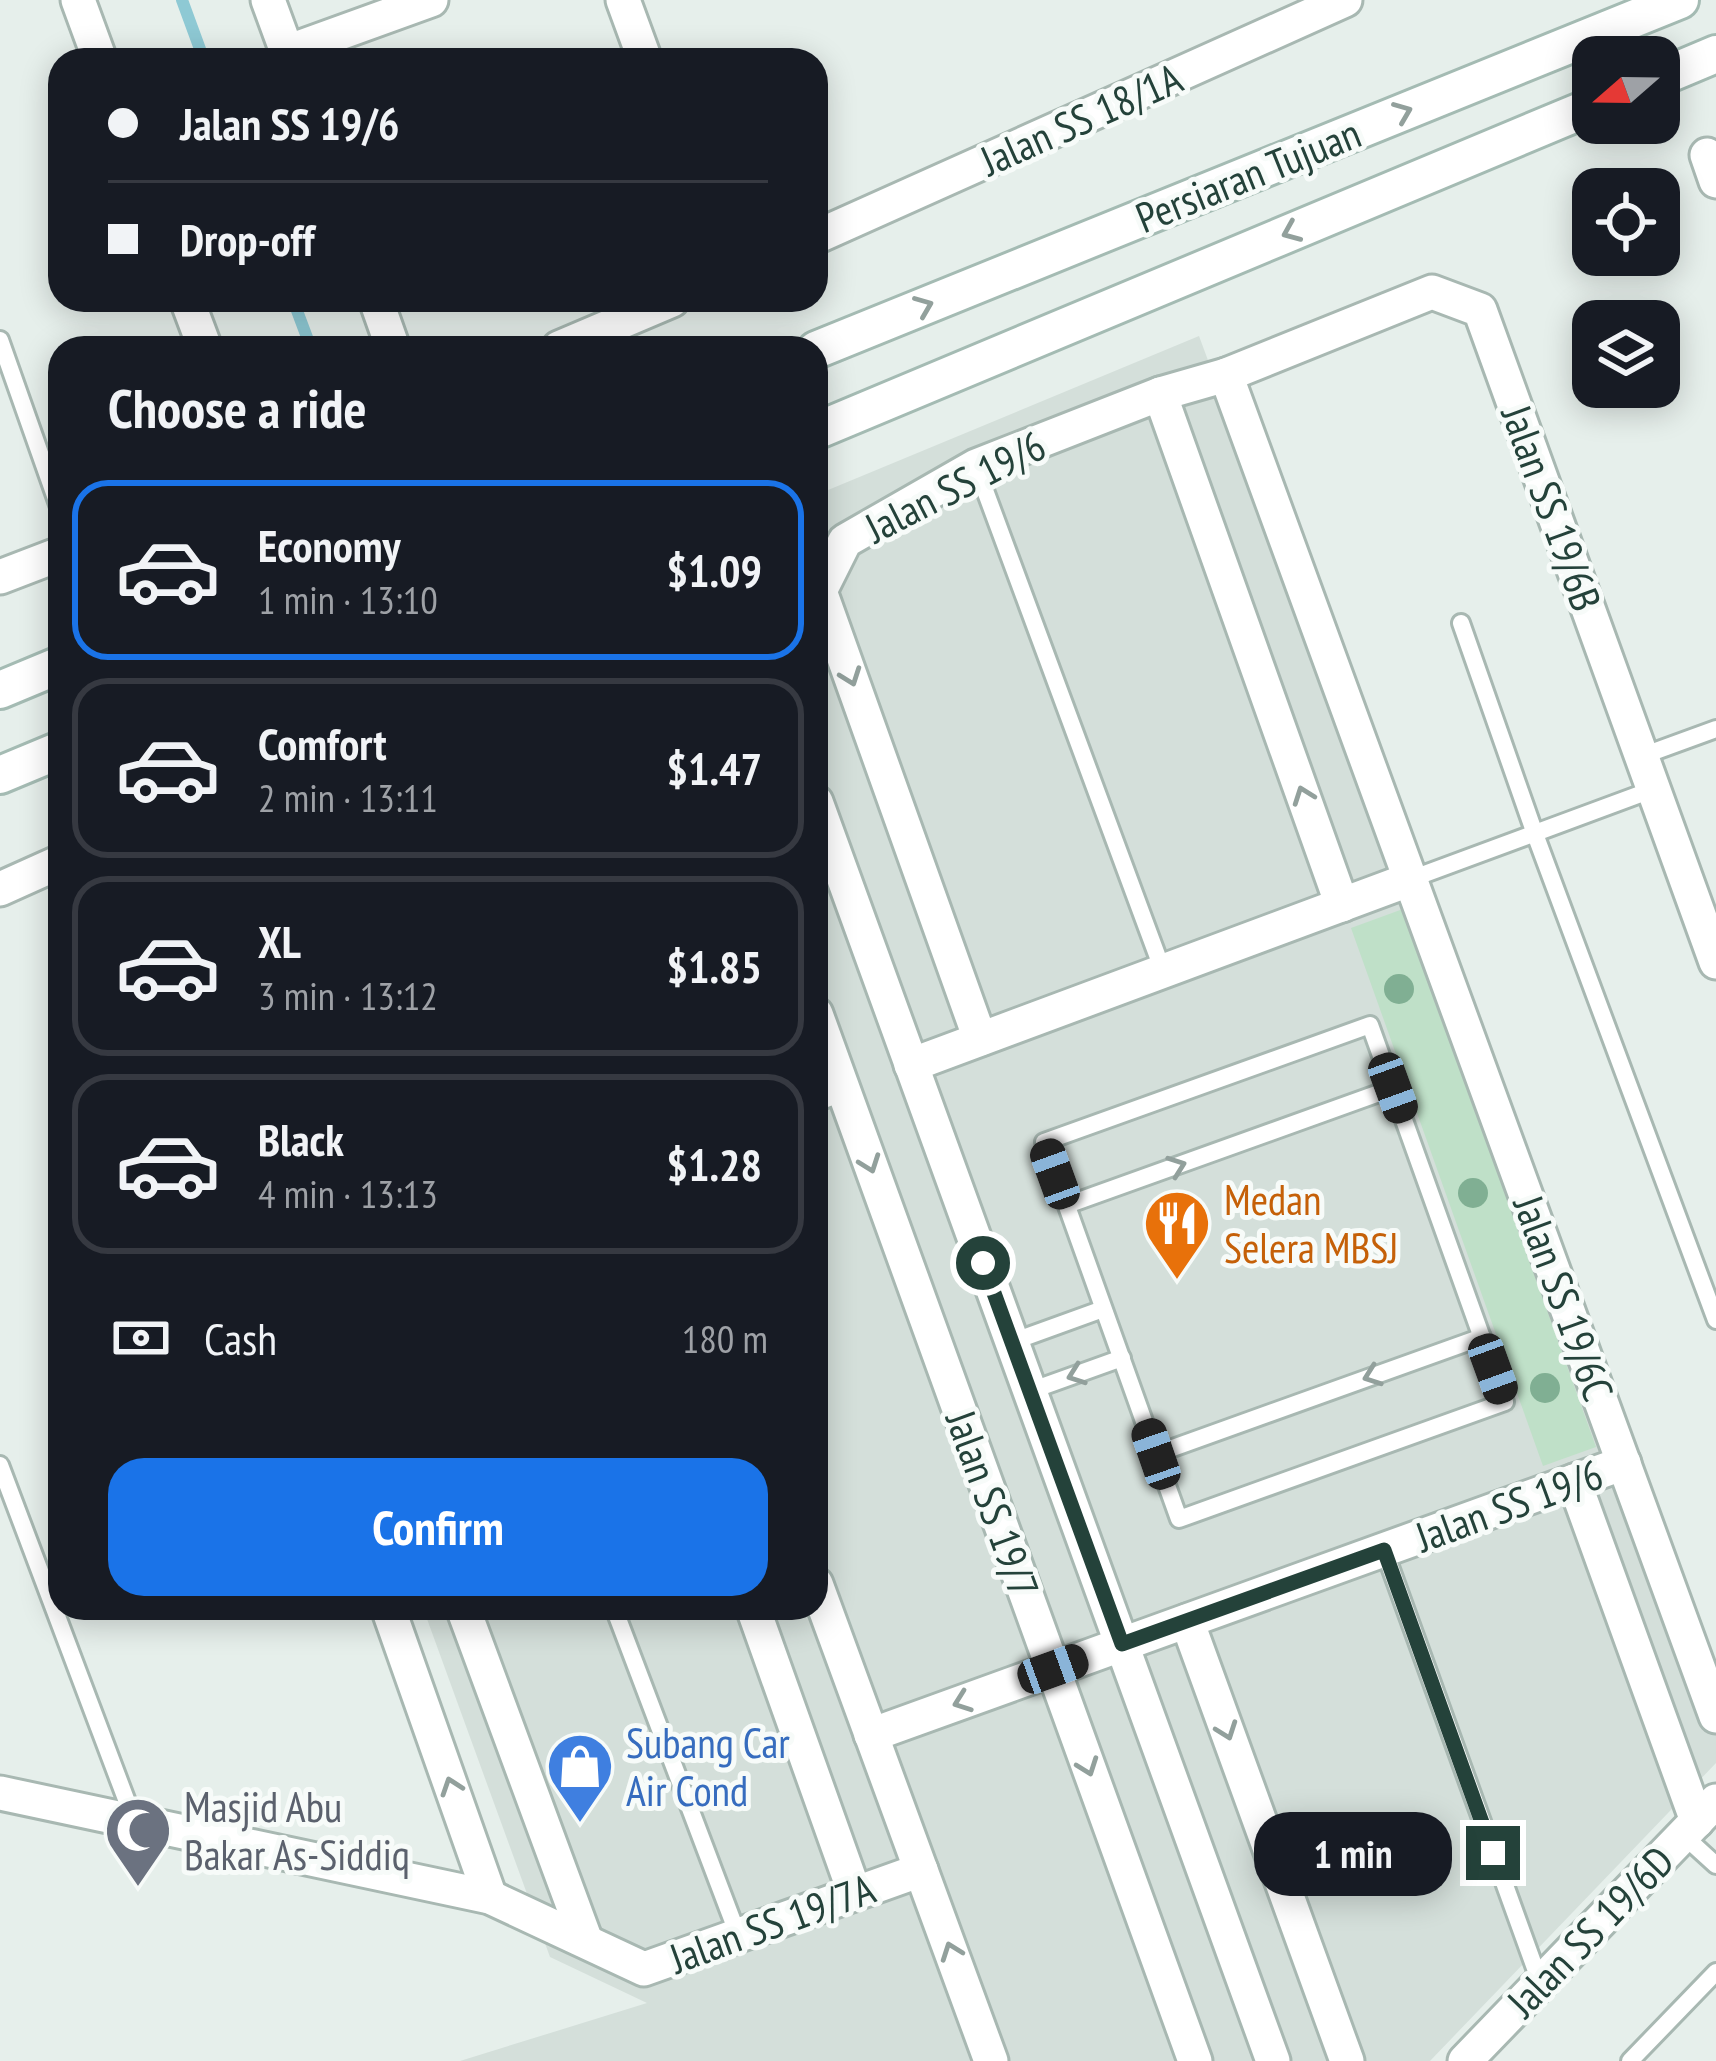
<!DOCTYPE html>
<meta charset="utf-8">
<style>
body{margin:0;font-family:"PT Sans Narrow",sans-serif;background:#242831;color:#f1f3f6;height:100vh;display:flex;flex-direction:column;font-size:45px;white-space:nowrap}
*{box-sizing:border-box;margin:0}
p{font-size:39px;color:#9ea1a6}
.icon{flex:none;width:66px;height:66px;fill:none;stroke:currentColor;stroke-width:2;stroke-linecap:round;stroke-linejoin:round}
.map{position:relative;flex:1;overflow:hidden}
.panel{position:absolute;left:48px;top:336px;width:780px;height:1284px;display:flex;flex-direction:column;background:#171b24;border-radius:36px;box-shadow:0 6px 30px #0003}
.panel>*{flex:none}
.guide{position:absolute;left:48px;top:48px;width:780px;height:264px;border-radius:36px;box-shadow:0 6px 30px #0003;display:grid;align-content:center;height:264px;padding:0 60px;background:#171b24}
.needle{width:78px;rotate:250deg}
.controls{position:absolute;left:1572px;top:36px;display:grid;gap:24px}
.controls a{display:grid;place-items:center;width:108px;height:108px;border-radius:24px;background:#171b24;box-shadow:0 6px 30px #0003;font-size:60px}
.end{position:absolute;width:54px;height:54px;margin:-27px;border:15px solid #24423a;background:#fff;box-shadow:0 0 0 6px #fff}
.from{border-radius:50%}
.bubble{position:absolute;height:84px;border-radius:36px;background:#171b24;box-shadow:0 6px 30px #0003;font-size:39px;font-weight:600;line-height:84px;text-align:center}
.car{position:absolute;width:36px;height:72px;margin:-36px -18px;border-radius:15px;box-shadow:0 0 9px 3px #0007;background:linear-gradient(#222 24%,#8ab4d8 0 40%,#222 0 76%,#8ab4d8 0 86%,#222 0)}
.guide b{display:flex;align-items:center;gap:42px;height:114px;font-size:45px}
.guide b+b{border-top:3px solid #363941}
.guide i{width:30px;height:30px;background:#f1f3f6}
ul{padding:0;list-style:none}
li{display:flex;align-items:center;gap:36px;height:180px;margin:0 24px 18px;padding:0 36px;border:6px solid #363941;border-radius:36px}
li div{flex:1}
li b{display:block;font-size:45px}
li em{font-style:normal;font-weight:600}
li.current{border-color:#1a73e8}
li>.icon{width:108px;height:108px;stroke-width:1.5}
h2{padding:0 60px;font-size:54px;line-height:144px}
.pay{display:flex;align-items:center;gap:30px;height:132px;padding:0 60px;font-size:45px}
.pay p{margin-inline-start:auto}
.primary-button{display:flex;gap:24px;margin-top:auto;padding:24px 60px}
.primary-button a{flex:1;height:138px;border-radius:36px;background:#1a73e8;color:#fff;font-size:48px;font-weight:600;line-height:138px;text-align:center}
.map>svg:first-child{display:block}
.built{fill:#d4dfda}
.green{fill:#bfe0c8}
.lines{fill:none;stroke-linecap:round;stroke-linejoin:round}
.stream{stroke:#8ec9d4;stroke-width:12}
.lane-casing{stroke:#a8b8b2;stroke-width:22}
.street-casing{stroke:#a8b8b2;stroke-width:39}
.secondary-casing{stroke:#a4bbb3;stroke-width:42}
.lane{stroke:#fff;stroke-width:16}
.street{stroke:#fff;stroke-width:33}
.secondary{stroke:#fff;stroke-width:36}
.tree{fill:#80af93}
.oneway{stroke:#92a09c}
.route{stroke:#24423a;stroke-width:15}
.labels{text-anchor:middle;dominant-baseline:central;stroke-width:10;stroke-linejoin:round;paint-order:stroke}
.street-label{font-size:42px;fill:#24423a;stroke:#f7fbf9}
.food-label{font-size:42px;fill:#c56008;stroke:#f7fbf9;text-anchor:start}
.shop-label{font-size:42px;fill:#366cbe;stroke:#f7fbf9;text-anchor:start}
.worship-label{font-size:42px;fill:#5b616d;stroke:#f7fbf9;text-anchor:start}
</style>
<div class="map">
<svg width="1716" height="2061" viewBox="0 0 1716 2061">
<rect width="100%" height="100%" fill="#e6efeb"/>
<polygon class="built" points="1199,336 1716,1731 1716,1763 1430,2061 460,2061 647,2003 550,1957 423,1608 816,1608 816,495"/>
<polygon class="green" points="1403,909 1596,1447 1543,1466 1351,928"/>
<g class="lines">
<g class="stream">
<polyline points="182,0 204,60"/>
<polyline points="293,300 311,348"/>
</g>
<defs>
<g id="lane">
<polyline points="0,340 60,510"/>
<polyline points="976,466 1163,971"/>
<polyline points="1461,623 1535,834 1716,1320"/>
<polyline points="1642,756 1716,729"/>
<polyline points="1411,879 1654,789"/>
<polygon points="1370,1025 1505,1402 1179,1519 1044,1142"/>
<polyline points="816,1103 844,1092"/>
<polyline points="1067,1205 1393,1088"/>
<polyline points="1012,1342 1103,1309"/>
<polyline points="1030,1391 1122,1358"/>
<polyline points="1156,1454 1482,1337"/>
<polyline points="0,1465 135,1823"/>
<polyline points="1384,1550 1540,1982"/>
<polyline points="614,1608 738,1935"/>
<polyline points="1683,1835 1716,1865"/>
<polyline points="1630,2061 1716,1972"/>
</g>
<g id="street">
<polyline points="78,0 100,60"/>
<polyline points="268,0 290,60"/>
<polyline points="623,0 645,60"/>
<polyline points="287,52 431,0"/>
<polyline points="1707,155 1716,181"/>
<polyline points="816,237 1345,0"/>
<polyline points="187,300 205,348"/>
<polyline points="376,300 393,348"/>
<polyline points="559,348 672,300"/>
<polyline points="1226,375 1716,1716"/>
<polyline points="1160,394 1342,905"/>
<polyline points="0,577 60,554"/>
<polyline points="816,802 1273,2061"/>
<polyline points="0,889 60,862"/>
<polyline points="816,1014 1195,2061"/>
<polyline points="980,1039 820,591 845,541 976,466 1160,394 1226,375 1432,292 1480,310 1716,962"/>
<polyline points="911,1065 1411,879"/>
<polyline points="1574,1481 1697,1821"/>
<polyline points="816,1584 991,2061"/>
<polyline points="388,1608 490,1897"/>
<polyline points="463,1608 586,1941"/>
<polyline points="753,1608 855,1894"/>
<polyline points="1187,1621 1347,2061"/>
<polyline points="871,1735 1624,1463"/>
<polyline points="0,1793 490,1897 644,1969 921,1870"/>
<polyline points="1465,2061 1716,1801"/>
</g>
<g id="secondary">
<polyline points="1659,78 1716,54"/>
<polyline points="816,350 1680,0"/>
<polyline points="816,431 1593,106"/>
<polyline points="0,690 60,665"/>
<polyline points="0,775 60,750"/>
</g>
</defs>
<use href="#lane" class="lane-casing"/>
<use href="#street" class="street-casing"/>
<use href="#secondary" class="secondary-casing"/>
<use href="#lane" class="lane"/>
<use href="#street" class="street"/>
<use href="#secondary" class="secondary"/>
</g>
<g class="tree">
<circle cx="1399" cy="989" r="15"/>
<circle cx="1473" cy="1193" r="15"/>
<circle cx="1545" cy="1388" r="15"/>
</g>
<defs><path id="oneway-chevron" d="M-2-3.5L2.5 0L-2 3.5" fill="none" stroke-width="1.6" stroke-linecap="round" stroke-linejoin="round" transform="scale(3)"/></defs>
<g class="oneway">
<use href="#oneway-chevron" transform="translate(1403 112) rotate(-22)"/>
<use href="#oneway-chevron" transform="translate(1291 232) rotate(157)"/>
<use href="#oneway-chevron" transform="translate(924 306) rotate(-22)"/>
<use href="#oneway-chevron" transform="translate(851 677) rotate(70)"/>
<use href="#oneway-chevron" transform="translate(1303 795) rotate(-110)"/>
<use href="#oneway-chevron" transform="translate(870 1164) rotate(70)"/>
<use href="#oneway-chevron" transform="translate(1177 1166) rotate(-20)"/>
<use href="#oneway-chevron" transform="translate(1076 1375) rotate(160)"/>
<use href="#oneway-chevron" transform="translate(1372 1376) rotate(160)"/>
<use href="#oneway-chevron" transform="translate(962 1702) rotate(160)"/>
<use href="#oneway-chevron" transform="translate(1227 1731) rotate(70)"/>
<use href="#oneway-chevron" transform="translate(1088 1767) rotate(70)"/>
<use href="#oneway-chevron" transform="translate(451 1786) rotate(-109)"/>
<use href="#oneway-chevron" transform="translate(951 1951) rotate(-110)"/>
</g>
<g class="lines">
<polyline class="route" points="983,1263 1122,1644 1384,1550 1493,1853"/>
</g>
<defs>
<symbol id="restaurant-pin" viewBox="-11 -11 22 30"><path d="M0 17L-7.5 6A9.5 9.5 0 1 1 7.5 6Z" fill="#e8710a" stroke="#f7fbf9"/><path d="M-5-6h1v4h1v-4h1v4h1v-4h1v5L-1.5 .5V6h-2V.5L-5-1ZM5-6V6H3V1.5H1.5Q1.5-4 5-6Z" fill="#fff"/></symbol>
<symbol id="shop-pin" viewBox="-11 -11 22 30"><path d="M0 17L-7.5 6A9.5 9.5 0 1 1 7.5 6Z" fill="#3f7fe0" stroke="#f7fbf9"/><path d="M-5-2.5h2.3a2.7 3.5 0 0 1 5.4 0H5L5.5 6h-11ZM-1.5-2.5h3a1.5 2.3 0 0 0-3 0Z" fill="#fff"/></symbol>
<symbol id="mosque-pin" viewBox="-11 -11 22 30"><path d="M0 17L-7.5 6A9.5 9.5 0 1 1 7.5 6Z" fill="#6b7280" stroke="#f7fbf9"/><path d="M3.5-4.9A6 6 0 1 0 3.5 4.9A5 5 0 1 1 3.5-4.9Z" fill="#fff"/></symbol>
</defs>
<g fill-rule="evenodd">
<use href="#restaurant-pin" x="1139" y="1185" width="76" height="104"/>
<use href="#shop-pin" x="542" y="1728" width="76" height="104"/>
<use href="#mosque-pin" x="100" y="1792" width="76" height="104"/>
</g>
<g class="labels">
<g class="street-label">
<text transform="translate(1081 119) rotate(-24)">Jalan SS 18/1A</text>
<text transform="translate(1248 175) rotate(-22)">Persiaran Tujuan</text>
<text transform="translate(955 486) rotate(-27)">Jalan SS 19/6</text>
<text transform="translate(1552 508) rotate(70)">Jalan SS 19/6B</text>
<text transform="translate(1564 1298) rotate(70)">Jalan SS 19/6C</text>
<text transform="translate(993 1504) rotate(70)">Jalan SS 19/7</text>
<text transform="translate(1509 1505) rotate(-20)">Jalan SS 19/6</text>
<text transform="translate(772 1923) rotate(-20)">Jalan SS 19/7A</text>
<text transform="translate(1590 1931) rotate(-46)">Jalan SS 19/6D</text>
</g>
<g class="food-label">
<text x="1224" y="1199">Medan<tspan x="1224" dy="48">Selera MBSJ</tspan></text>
</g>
<g class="shop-label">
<text x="626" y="1742">Subang Car<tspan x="626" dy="48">Air Cond</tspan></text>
</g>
<g class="worship-label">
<text x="184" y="1806">Masjid Abu<tspan x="184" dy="48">Bakar As-Siddiq</tspan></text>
</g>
</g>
</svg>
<div class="controls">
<a><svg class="needle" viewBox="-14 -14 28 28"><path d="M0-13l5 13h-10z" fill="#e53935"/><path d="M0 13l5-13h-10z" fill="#9ea1a6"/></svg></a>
<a><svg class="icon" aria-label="locate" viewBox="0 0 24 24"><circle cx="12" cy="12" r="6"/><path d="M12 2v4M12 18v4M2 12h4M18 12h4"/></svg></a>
<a><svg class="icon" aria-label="layers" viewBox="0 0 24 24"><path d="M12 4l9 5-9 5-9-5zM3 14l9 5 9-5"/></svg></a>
</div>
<i class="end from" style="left:983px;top:1263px"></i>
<i class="end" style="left:1493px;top:1853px"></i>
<div class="bubble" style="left:1254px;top:1812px;width:198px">1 min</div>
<i class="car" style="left:1393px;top:1088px;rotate:160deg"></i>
<i class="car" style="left:1055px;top:1174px;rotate:340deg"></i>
<i class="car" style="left:1493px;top:1369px;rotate:160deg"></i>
<i class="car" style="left:1156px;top:1454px;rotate:341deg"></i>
<i class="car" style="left:1053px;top:1669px;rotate:70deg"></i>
<div class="guide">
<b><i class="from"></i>Jalan SS 19/6</b>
<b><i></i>Drop-off</b>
</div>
<section class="panel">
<h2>Choose a ride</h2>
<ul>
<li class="current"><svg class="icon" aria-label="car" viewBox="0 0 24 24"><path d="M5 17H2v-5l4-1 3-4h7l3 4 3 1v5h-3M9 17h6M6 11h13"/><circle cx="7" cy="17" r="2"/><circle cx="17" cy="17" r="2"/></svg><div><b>Economy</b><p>1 min · 13:10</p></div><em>$1.09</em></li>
<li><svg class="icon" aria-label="car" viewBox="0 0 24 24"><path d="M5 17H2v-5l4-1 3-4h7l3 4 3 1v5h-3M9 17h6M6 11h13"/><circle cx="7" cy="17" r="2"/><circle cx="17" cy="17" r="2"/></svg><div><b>Comfort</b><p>2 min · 13:11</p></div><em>$1.47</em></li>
<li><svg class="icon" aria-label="car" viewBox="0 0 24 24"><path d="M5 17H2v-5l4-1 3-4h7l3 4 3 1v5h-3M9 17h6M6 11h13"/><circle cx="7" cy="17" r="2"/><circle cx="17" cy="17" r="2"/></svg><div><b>XL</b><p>3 min · 13:12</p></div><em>$1.85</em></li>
<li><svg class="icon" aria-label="car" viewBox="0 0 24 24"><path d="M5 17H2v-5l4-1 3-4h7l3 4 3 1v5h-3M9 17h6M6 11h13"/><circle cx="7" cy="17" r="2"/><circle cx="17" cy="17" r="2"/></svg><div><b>Black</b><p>4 min · 13:13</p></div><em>$1.28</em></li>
</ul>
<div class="pay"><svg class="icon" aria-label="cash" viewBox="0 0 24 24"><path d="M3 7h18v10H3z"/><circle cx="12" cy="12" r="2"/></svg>Cash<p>180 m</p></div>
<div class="primary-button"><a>Confirm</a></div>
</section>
</div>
